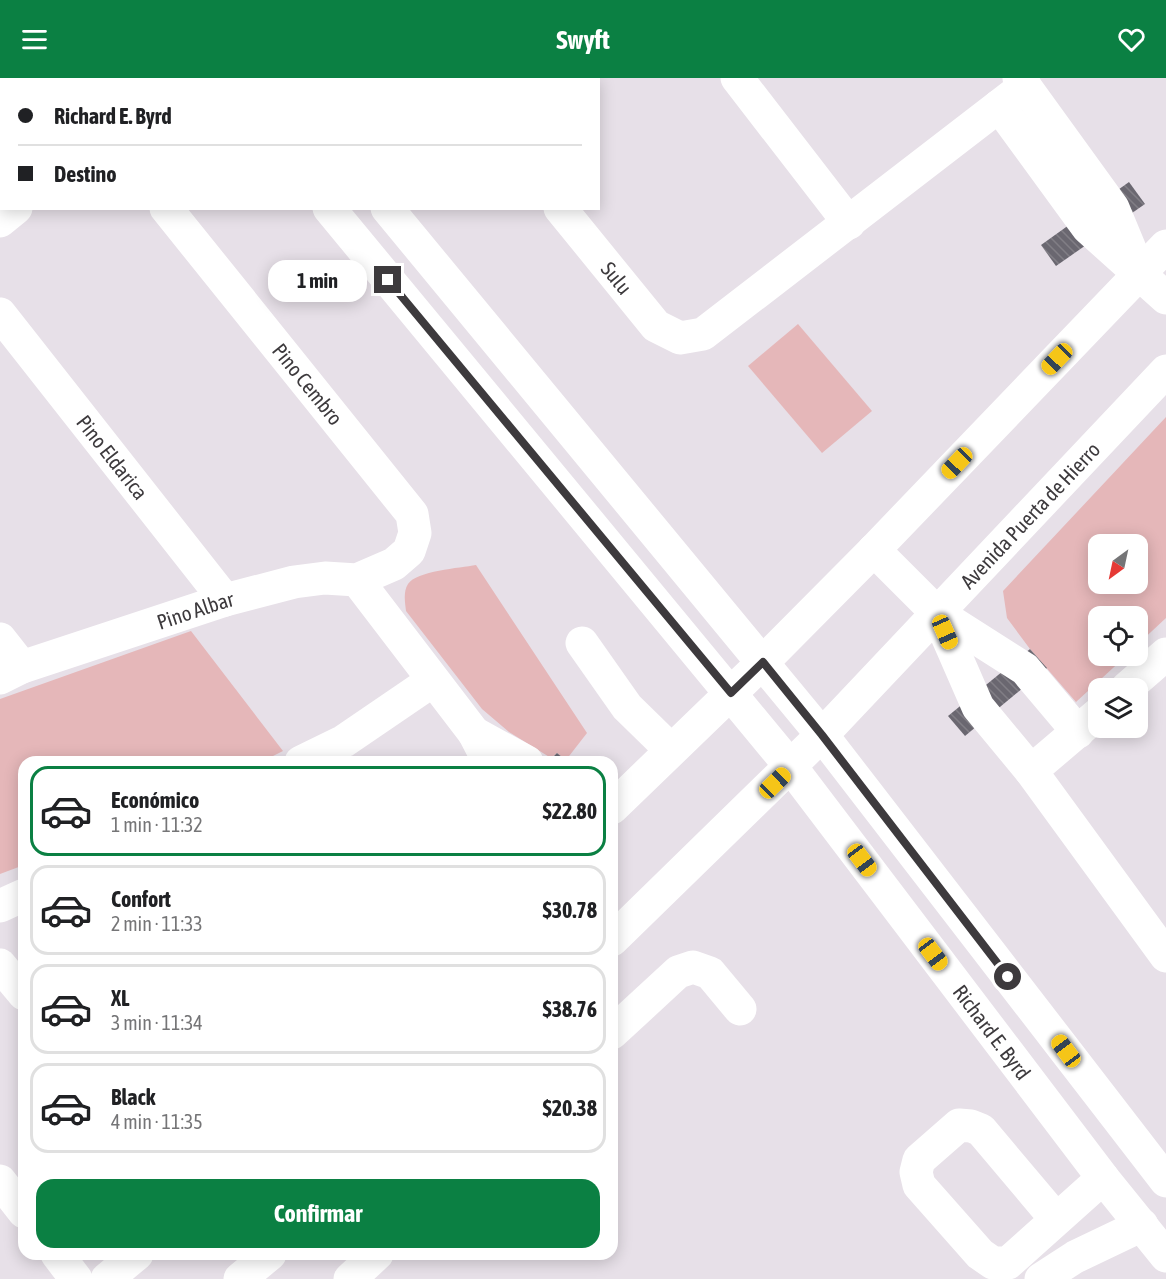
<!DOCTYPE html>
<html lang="es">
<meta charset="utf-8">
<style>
body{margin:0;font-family:"Asap Condensed",sans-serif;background:#f2f2f2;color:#202124;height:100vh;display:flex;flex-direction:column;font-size:22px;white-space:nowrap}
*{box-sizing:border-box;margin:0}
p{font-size:20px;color:#757577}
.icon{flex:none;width:33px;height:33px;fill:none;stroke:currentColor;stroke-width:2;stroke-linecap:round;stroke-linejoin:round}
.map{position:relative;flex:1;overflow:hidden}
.side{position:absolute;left:18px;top:678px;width:600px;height:504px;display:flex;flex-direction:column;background:#fff;border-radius:18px;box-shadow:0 3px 15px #0003}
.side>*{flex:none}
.banner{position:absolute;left:0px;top:0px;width:600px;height:132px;box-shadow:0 3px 15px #0003;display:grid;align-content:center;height:132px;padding:0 18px;background:#fff}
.needle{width:39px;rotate:213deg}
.buttons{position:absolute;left:1088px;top:456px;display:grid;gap:12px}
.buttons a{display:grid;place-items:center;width:60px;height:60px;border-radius:12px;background:#fff;box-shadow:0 3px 15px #0003;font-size:30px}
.end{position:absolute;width:27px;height:27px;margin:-14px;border:8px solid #3d3a3d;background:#fff;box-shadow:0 0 0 3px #fff}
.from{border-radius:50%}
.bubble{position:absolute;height:42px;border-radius:18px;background:#fff;box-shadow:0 3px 15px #0003;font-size:20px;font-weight:700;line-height:42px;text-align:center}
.car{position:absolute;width:18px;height:36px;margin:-18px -9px;border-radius:8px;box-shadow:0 0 4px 2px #0007;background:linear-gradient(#f5c518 24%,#345 0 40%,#f5c518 0 76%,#345 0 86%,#f5c518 0)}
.banner b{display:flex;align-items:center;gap:21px;height:57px;font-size:22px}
.banner b+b{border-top:2px solid #e0e0e0}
.banner i{width:15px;height:15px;background:#202124}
ul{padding:10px 0 0;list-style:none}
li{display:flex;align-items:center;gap:18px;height:90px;margin:0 12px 9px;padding:0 6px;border:3px solid #e0e0e0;border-radius:18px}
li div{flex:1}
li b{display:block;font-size:22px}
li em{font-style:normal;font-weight:700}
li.selected{border-color:#0b8043}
li>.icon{width:54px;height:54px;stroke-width:1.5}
.button{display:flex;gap:12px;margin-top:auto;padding:12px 18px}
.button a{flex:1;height:69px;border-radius:18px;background:#0b8043;color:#fff;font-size:24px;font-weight:700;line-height:69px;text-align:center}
header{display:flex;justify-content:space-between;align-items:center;height:78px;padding:0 18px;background:#0b8043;color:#fff;font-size:27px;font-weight:700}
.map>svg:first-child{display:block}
.grass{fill:url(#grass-dots)}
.park{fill:#e5b7b9;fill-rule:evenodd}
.building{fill:url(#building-back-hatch)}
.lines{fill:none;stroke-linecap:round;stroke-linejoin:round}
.minor{stroke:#fff;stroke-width:33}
.route{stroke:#3d3a3d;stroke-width:8}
.labels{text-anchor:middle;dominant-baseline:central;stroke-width:6;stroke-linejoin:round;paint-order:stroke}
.street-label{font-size:21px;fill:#3d3a3d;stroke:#fff}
</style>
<header><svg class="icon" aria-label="menu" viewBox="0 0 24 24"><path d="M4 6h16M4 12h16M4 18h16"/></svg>Swyft<svg class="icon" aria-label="heart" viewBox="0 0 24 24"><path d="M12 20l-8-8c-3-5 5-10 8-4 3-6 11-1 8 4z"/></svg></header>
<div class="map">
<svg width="1166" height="1201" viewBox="0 0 1166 1201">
<defs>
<pattern id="grass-dots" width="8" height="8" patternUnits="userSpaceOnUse" patternTransform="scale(1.5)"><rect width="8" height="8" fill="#e5b7b9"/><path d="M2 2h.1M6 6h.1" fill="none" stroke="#bb9698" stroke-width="1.8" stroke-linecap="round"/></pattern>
<pattern id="building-back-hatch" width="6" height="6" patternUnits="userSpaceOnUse" patternTransform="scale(1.5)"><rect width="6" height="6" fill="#6a6770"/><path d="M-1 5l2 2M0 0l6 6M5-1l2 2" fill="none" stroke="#817e85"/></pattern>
</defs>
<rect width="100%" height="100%" fill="#e7e0e8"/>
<polygon class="grass" points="0,0 144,0 2,2 0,112"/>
<g class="park">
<polygon points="798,246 872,333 822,375 748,288"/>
<path d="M1166,339V540L1137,567V538H1098V578H1126L1076,624L1030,571L1007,540L1003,513ZM1098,466H1137V506H1098Z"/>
<path d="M476,487L587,655L566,682L557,675L551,680L509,654L482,631L406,533C405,524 403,514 408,506C416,493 460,490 476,487Z"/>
<polygon points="191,553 283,673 261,684 24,684 24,787 0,796 0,621"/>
</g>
<g class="building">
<polygon points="1129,104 1145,126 1056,188 1041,167"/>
<polygon points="1030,571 1047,590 965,658 948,638"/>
<polygon points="557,675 566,682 568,684 548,684"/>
</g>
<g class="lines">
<g class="minor">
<polyline points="220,0 222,2"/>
<polyline points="278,0 280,2"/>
<polyline points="453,0 454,2"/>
<polyline points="737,0 849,145"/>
<polyline points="1019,0 1113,130 1137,188"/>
<polyline points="999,28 1088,150 1166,220"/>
<path id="s1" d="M329,130L791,689L1103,1100L1166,1178"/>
<polyline points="387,130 822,657 1166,1103"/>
<path id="s2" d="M560,130L656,248L680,260L703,256L1025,8"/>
<polyline points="0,143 16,130"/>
<path id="s3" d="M0,236L225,522"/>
<polyline points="874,472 937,535 1025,591 1078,654"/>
<polyline points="357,502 474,655 489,684"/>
<polyline points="937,535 978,629 1031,693 1166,878"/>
<polyline points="0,561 22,589"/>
<polyline points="582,565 627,629 671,672"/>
<path id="s4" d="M0,600L22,589L225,522L294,504L325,500L357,502L394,486L409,473L415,455L412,436L166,130"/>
<polyline points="1127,610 1166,576"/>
<polyline points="474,655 527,684"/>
<polyline points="301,684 344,663 432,603"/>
<polyline points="1031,693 1098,636"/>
<polyline points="612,730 763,584 874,472 1166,168"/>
<polyline points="0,828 24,817"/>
<path id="s5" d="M612,862L822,657L1166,293"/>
<polyline points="0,887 24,916"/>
<polyline points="612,955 678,894 693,889 710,895 740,931"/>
<polyline points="0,1103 24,1134"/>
<polyline points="1056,1141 981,1052 971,1048 959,1047 919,1082 916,1094 919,1107 980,1176 993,1185 1008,1185 1103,1100"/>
<polyline points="57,1176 76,1201"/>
<polyline points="107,1201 137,1176"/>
<polyline points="240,1201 270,1176"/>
<polyline points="350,1201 377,1176"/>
<polyline points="1041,1201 1075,1179 1142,1147"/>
</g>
</g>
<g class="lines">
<polyline class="route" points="388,202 731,615 763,584 822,657 1008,899"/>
</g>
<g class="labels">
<g class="street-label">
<text stroke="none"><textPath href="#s2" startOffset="90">Sulu</textPath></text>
<text transform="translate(308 306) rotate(51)">Pino Cembro</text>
<text stroke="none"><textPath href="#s3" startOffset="182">Pino Eldarica</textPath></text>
<text stroke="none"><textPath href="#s5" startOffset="596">Avenida Puerta de Hierro</textPath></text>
<text stroke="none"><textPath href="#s4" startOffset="207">Pino Albar</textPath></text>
<text stroke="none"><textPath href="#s1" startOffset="1058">Richard E. Byrd</textPath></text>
</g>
</g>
</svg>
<div class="buttons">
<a><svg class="needle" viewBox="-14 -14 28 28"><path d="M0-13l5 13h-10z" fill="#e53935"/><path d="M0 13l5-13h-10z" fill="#757577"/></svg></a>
<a><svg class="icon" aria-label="locate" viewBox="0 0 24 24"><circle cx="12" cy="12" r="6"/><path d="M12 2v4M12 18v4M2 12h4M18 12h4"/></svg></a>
<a><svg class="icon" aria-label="layers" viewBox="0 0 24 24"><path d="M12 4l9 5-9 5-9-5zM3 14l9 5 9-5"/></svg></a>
</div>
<i class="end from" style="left:1008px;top:899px"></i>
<i class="end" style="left:388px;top:202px"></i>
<div class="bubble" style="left:268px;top:182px;width:99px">1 min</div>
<i class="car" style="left:1057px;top:281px;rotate:224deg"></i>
<i class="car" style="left:957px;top:385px;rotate:224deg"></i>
<i class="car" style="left:945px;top:554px;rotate:156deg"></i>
<i class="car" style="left:775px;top:705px;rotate:46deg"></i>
<i class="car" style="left:862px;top:782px;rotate:143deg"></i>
<i class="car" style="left:933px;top:876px;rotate:143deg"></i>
<i class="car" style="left:1066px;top:973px;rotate:323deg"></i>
<div class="banner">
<b><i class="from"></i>Richard E. Byrd</b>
<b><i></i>Destino</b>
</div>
<section class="side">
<ul>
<li class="selected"><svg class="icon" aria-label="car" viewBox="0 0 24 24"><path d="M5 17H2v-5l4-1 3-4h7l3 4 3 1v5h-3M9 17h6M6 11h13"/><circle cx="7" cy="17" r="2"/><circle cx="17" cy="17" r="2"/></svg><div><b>Económico</b><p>1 min · 11:32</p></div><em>$22.80</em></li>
<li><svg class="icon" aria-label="car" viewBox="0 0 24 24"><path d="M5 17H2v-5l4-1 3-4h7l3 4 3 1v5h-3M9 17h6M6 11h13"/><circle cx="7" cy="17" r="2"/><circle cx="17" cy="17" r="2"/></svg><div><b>Confort</b><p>2 min · 11:33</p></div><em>$30.78</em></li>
<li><svg class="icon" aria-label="car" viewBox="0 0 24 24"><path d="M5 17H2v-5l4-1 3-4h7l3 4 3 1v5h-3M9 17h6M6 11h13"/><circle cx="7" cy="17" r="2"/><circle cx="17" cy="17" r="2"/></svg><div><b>XL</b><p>3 min · 11:34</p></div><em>$38.76</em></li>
<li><svg class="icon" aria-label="car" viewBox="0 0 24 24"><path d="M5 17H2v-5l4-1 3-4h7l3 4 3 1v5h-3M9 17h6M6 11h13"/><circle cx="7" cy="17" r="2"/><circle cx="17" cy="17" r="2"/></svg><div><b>Black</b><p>4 min · 11:35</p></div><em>$20.38</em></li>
</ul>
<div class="button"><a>Confirmar</a></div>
</section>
</div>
